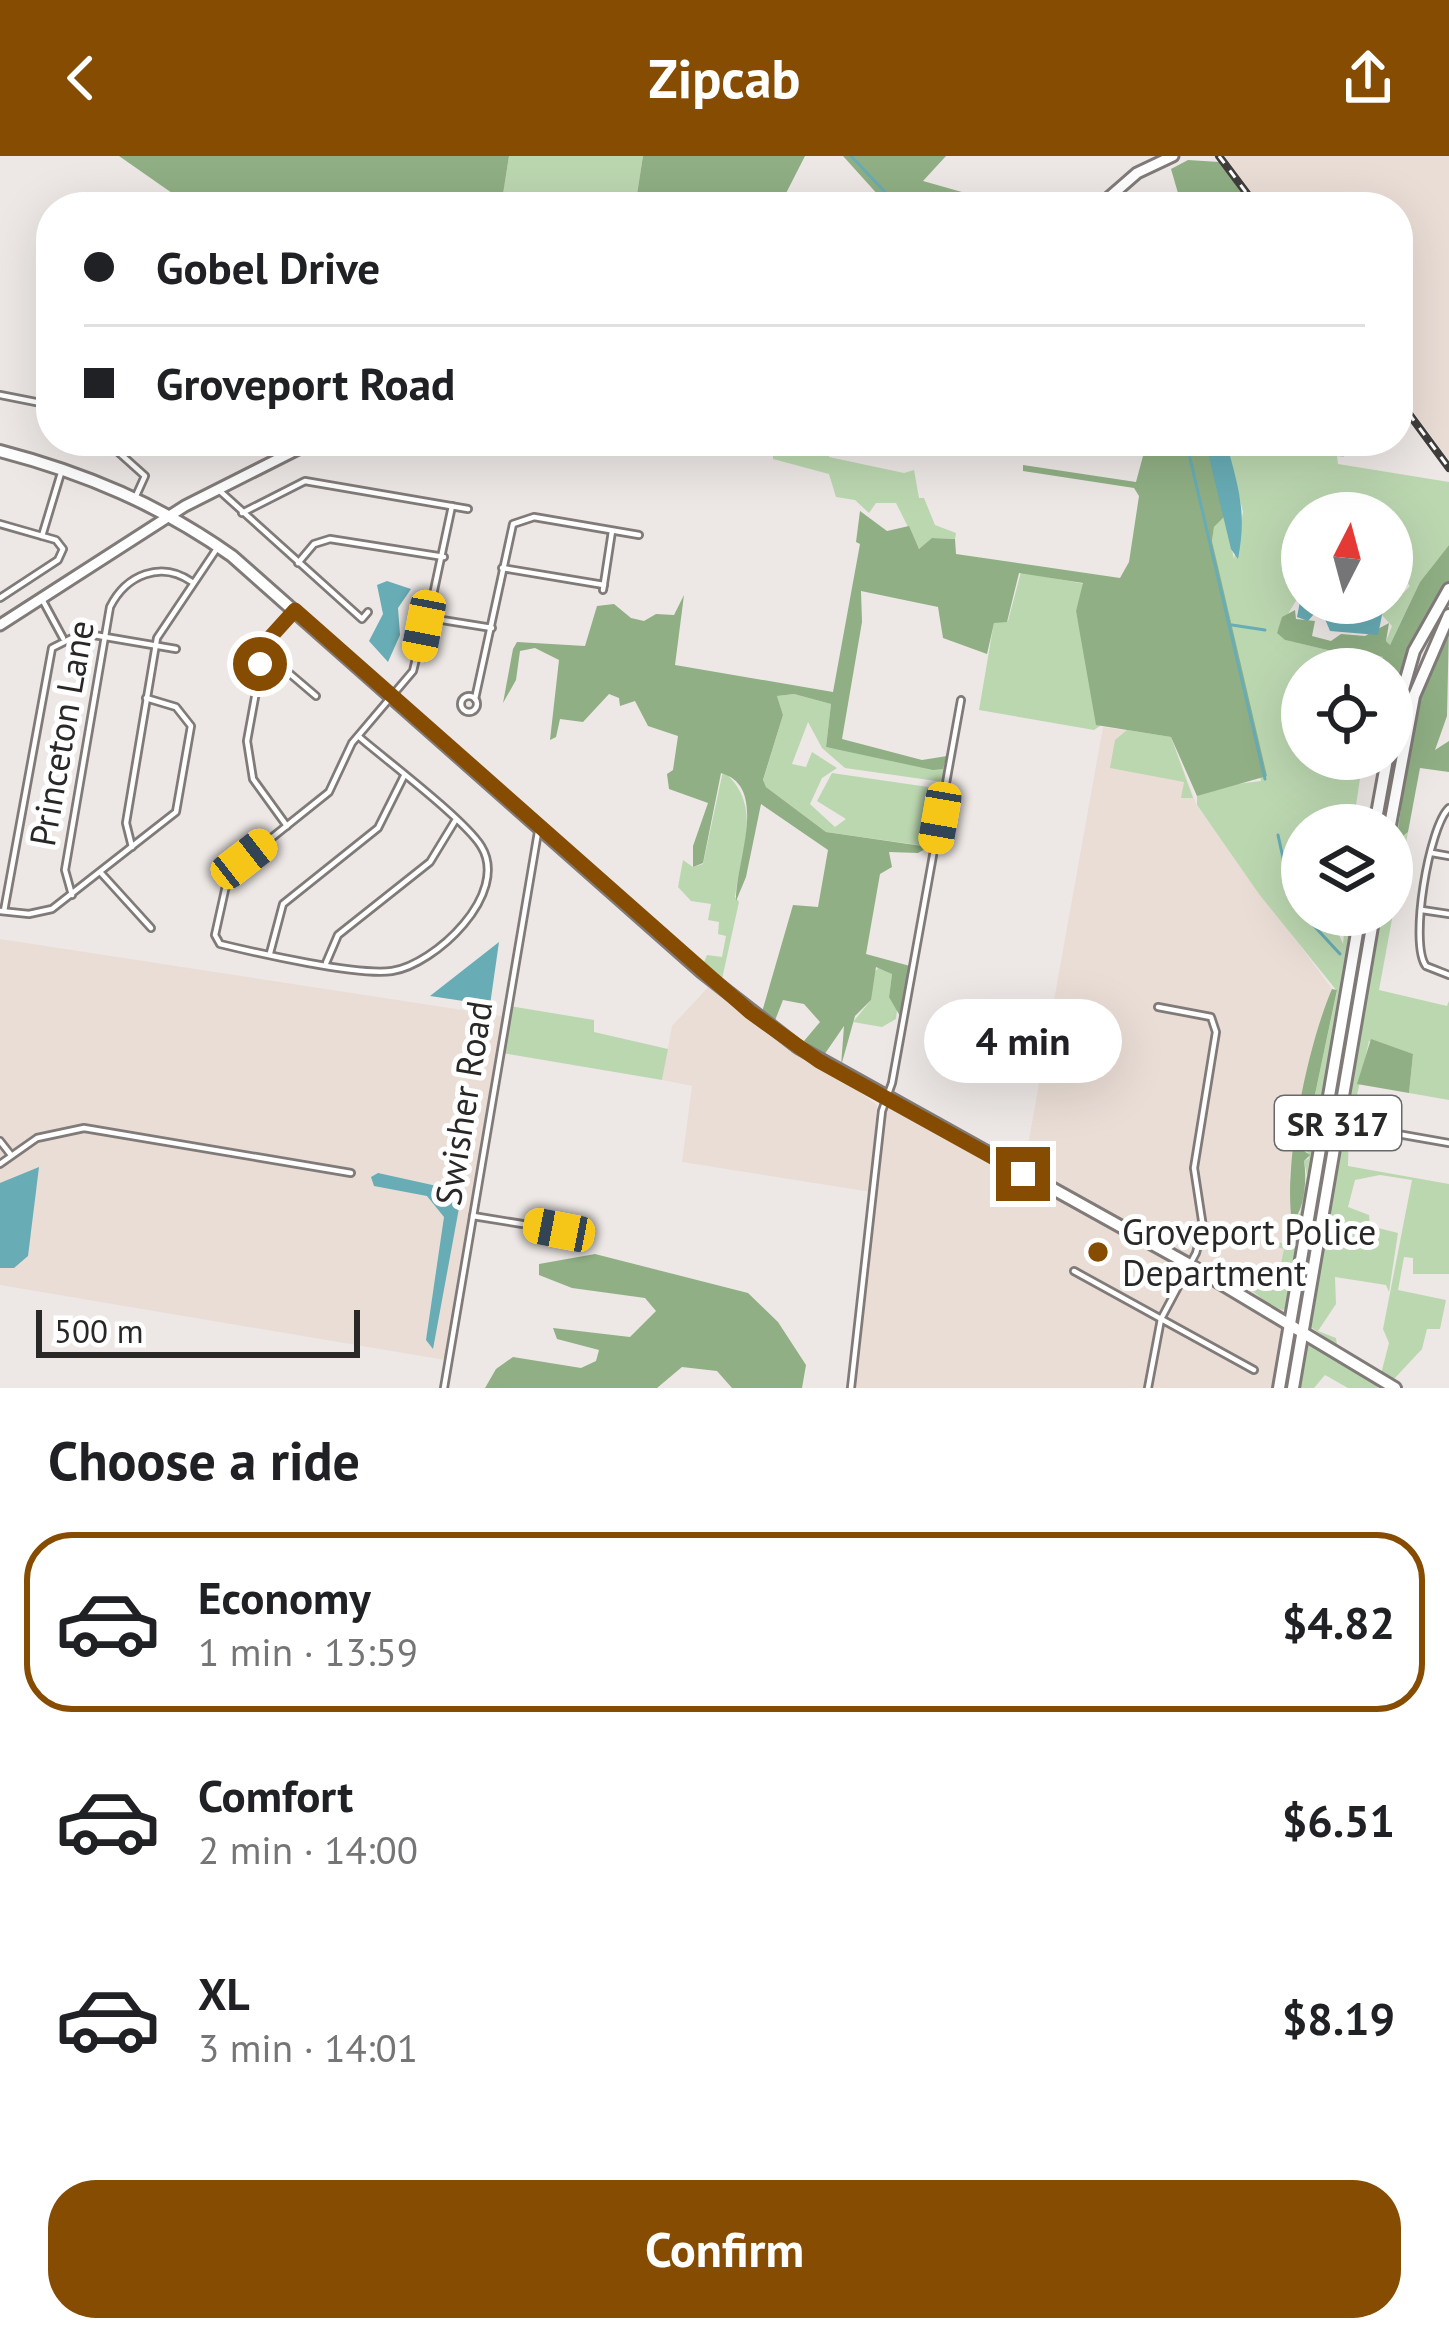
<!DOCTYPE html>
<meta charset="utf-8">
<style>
body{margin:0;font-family:"PT Sans",sans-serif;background:#f2f2f2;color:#202124;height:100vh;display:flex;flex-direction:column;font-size:45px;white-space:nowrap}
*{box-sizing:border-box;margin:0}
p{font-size:39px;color:#757577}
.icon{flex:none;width:66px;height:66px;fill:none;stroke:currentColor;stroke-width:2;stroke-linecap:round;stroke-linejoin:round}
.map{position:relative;height:1232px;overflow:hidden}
.side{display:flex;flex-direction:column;background:#fff;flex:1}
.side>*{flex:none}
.banner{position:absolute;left:36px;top:36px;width:1377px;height:264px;border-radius:48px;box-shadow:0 12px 48px #0002;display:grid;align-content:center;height:264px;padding:0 48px;background:#fff}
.needle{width:78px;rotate:6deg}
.tools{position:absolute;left:1281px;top:336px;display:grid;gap:24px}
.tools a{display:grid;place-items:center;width:132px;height:132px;border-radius:50%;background:#fff;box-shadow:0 12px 48px #0002;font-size:60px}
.scale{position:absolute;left:36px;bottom:30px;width:324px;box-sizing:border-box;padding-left:12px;border:6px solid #292827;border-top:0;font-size:33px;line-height:42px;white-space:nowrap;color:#292827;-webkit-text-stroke:9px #fff;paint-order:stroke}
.end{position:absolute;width:54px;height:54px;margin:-27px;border:15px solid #864d02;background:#fff;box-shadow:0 0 0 6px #fff}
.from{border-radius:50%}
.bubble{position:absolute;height:84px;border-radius:42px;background:#fff;box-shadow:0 12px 48px #0002;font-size:39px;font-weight:700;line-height:84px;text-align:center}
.car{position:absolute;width:36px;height:72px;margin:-36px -18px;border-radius:15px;box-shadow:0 0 9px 3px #0007;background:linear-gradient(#f5c518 24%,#345 0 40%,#f5c518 0 76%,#345 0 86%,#f5c518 0)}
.banner b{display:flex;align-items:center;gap:42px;height:114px;font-size:45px}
.banner b+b{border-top:3px solid #e0e0e0}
.banner i{width:30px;height:30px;background:#202124}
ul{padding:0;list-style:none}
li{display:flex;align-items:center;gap:36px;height:180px;margin:0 24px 18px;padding:0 24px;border:6px solid transparent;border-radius:48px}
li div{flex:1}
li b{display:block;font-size:45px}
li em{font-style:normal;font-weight:700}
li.selected{border-color:#864d02}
li>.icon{width:108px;height:108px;stroke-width:1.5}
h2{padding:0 48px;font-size:54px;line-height:144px}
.action{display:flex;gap:24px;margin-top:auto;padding:24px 48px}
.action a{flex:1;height:138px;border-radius:48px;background:#864d02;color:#fff;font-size:48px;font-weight:700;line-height:138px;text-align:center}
header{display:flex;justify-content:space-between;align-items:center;height:156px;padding:0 48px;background:#864d02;color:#fff;font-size:54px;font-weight:700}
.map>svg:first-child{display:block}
.built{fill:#eaddd6}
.green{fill:#bbd7b0}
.forest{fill:#90af84}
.water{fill:#68acb5}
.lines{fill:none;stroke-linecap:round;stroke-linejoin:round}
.stream{stroke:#68acb5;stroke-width:3}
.street-casing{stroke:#807b79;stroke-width:10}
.secondary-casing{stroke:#807b79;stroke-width:15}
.primary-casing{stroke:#807b79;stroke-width:16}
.street{stroke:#fff;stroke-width:4.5}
.secondary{stroke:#fff;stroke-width:9}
.primary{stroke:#fff;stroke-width:10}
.rail-casing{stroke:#403e3d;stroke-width:8}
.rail{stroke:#fff;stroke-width:3;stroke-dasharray:9;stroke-linecap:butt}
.route{stroke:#864d02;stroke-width:15}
.poi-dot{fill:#864d02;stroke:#fff;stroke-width:4.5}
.labels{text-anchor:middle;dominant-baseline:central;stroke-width:10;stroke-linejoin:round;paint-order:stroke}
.shield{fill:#fff;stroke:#696868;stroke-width:3}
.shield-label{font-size:33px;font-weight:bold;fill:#292827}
.street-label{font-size:36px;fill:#292827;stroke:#fff}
.poi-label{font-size:36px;fill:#292827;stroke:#fff;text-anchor:start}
</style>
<header><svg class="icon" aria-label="back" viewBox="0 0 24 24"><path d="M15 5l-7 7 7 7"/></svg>Zipcab<svg class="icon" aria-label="share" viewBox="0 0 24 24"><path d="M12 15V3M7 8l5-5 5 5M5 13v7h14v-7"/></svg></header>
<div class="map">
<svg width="1449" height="1232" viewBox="0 0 1449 1232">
<rect width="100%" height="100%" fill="#ede8e6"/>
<g class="built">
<polygon points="1225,0 1449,0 1449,304 1398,235 1398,51 1262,51"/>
<polygon points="1103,571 1171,581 1197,650 1332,833 1307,915 1289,1022 1296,1037 1292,1058 1303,1064 1275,1232 851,1232 886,943 1023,1017"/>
<polygon points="0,783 502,860 445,1204 0,1129"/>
<polygon points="711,828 877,949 871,1036 682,1006 692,930 662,924 672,870"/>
</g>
<g class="green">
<polygon points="509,0 643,0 635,51 501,51"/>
<polygon points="783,285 813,285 812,292 830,295 829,301 904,317 914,314 919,342 924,342 935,369 956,377 955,383 933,382 919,393 896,347 876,347 869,357 855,344 836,341 829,318 773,303 773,293"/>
<polygon points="1226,285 1340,285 1344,301 1337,300 1338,308 1449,326 1449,389 1420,426 1390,489 1386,485 1392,470 1382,459 1410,430 1392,409 1392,357 1302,357 1302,435 1277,476 1285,484 1333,495 1333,508 1360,495 1384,501 1381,513 1302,513 1302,603 1363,603 1353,669 1302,669 1302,759 1339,759 1337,774 1343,788 1346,759 1356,759 1288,1149 1283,1154 1270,1150 1246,1129 1271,1135 1276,1131 1284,1093 1261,1086 1284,1087 1288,1065 1300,1057 1307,1019 1304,1005 1309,1002 1305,986 1337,835 1259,738 1197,649 1197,640 1221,630 1261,625 1212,385 1214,371 1225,360 1234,403 1243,356"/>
<polygon points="1021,416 1085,428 1076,455 1100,570 1094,574 979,554 994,466 1008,465"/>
<polygon points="794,538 831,548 826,591 943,612 948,601 943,626 845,612 822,592 808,566 792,608 806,611 812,596 837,612 822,622 810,648 835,671 846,663 817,645 832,617 942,633 932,691 826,676 766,631 763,625 783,559 777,540"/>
<polygon points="1127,574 1171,581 1193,642 1181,642 1184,626 1110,612 1115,584"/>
<path d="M723,615C764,649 741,693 735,741L739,746L722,823L774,867L702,811L707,799L722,801L726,780L718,778L719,766L708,764L711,748L691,745L678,731L683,704L693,711L703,708Z"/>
<polygon points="1398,650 1399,685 1408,676 1379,834 1447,850 1449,845 1449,944 1409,937 1413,898 1369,885 1349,975 1348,1010 1449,1028 1449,1118 1413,1118 1413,1102 1404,1101 1398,1134 1446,1144 1440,1173 1427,1173 1422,1193 1393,1224 1381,1218 1389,1187 1383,1173 1412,1024 1380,1019 1355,1024 1348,1051 1369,1059 1370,1070 1398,1077 1389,1136 1386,1129 1335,1121 1336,1148 1318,1175 1336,1182 1337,1189 1309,1170 1379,759 1392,759"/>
<polygon points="880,810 892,818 889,840 897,853 896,863 882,871 853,866 871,844 871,820"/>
<polygon points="504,849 594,864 594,876 668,893 662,924 496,896"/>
<polygon points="1315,1186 1373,1224 1378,1232 1348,1232 1325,1219 1314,1232 1298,1232 1304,1192"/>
</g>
<g class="forest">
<polygon points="119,0 509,0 501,51 192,51"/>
<polygon points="643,0 805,0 779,51 635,51"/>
<polygon points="843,0 946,0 923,25 969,38 979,51 889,51"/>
<polygon points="1188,4 1219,6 1253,51 1182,51 1171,13"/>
<path d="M1147,285H1205L1225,360L1214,371L1212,385L1267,620L1197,640L1171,581L1096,569L1076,455L1083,427L1019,417L1007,466L994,467L987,498L943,482L938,451L861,435L862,466L842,583L922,604L947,600L943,613L933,614L826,591L831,548L794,538L777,540L783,559L763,624L766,631L826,676L929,691L918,697L889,696L892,711L880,718L866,798L910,810L900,860L889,841L892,818L876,811L871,844L855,860L841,910L844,870L824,899L804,885L820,866L804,848L783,844L774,867L762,856L793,749L818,751L828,694L761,648L746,721L736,745C735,707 770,631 721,617L703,707L693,711V690L708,647L669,633L667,618L673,614L678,580L648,570L635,545L620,550L619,542L609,538L583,566L560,563L556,581L550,584L559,504L535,492L520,495L516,524L503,547L513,493L517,486L585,490L597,450L614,448L631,462L644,465L656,458L674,459L684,439L675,509L833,536L860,388L856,386L860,355L887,375L909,370L919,393L932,382L955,383L956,398L1120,422L1129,406L1139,340L1134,332L1023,315V309L1136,326Z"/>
<polygon points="1449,389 1449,425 1412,489 1392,550 1392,513 1381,513 1383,501 1360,495 1351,504 1341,500 1335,509 1332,495 1285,484 1277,477 1282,461 1295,454 1296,463 1315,465 1312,480 1331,485 1341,478 1365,480 1389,467 1386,485 1390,489 1420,426"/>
<polygon points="1449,468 1447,560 1435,594 1449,585 1449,616 1420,612 1408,676 1396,686 1415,557"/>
<path d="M1332,833L1337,834L1305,986L1304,995L1310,999L1304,1005C1307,1023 1305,1053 1292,1067C1283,1009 1307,891 1332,833Z"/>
<polygon points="1371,883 1413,898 1409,937 1357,928"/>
<polygon points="595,1098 748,1137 778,1166 806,1209 802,1232 732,1232 717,1215 682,1211 657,1232 485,1232 496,1213 513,1201 581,1212 596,1205 599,1194 557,1183 553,1172 630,1181 656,1155 645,1142 572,1132 539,1119 539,1108"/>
</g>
<g class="water">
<path d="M1205,285H1226C1239,333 1247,357 1238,403L1231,393Z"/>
<polygon points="1392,418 1402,430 1382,459 1378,479 1330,475 1320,451 1308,465 1297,461 1302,435 1302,447 1392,447"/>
<polygon points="387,425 411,433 398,452 400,479 388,506 369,485 383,458 377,429"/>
<polygon points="499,786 490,849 430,840"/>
<polygon points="39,1011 28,1100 14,1112 0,1112 0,1027"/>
<polygon points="378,1017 446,1032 464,1025 433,1193 426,1184 444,1061 427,1040 374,1030 371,1021"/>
</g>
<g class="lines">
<g class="stream">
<polyline points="851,0 899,51"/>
<polyline points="1186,285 1265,623"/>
<polyline points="1232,469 1265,474"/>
<polyline points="1278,679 1292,743 1302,756"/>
<polyline points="1304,759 1340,798"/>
</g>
<defs>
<g id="street">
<polyline points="0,239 51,249"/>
<polyline points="106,285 145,320 135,342"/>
<polyline points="221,336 362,463 368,456"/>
<polyline points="242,357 305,325 468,353"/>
<polyline points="0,368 56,384 63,393 58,404 0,442"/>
<polyline points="42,380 61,317"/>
<polyline points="298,407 314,388 330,383 444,401"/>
<polyline points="502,412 604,429"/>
<polyline points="603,434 612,375"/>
<polyline points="43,445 63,482"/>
<polyline points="430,453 452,350"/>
<circle cx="427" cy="462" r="9"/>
<polyline points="436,463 492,472"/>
<polyline points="260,508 289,517 316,540"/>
<circle cx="469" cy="548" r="8"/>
<polyline points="475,543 513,368 534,361 639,379"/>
<path d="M358,580C386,604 464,663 481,690C511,738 434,809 392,815C358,820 257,797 220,788L215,779L229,716L329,636L352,587L413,515L424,470"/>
<path d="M1449,652C1429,670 1409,788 1426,810L1449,819"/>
<polyline points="287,670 253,623 247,585 264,492 294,454"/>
<polyline points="132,691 126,667 157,482 218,391"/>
<polyline points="1432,697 1449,700"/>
<polyline points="101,717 151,772"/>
<path d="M72,739L65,714L110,451C126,419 161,404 192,426"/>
<polyline points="1422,754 1449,758"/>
<polyline points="0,755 29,758 52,753 176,656 191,570 176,551 146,542"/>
<polyline points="4,755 52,492 82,477 176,493"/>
<polyline points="270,797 283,748 378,672 404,620"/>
<polyline points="326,807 338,779 430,706 455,665"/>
<polyline points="1352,970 1449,987"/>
<polyline points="0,985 11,999"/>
<polyline points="0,1008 37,982 84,972 351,1017"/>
<polyline points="473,1060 572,1076"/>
<polyline points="1074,1115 1254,1214"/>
<polyline points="444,1232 538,676"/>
<polyline points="851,1232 882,955 892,927 961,544"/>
<polyline points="1148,1232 1161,1163 1196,1097 1203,1071 1194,1012 1216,876 1211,861 1158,851"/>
</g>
<g id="secondary">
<polyline points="1098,51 1137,17 1173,0"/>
<polyline points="0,469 185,350 314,285"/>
</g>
<g id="primary">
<path d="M0,295C85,317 160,349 232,400L702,816L798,891L1190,1109L1395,1232"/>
<polyline points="1392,572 1414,495 1449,433"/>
<polyline points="1375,669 1387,603"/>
<polyline points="1390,669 1414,540 1449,459"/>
<polyline points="1279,1232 1360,759"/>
<polyline points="1293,1232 1374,759"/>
</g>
</defs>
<use href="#street" class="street-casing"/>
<use href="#secondary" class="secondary-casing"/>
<use href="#primary" class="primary-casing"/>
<use href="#street" class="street"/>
<use href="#secondary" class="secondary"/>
<use href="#primary" class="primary"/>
<defs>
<g id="rail">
<polyline points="1219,0 1257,51"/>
<polyline points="1398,243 1449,312"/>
</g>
</defs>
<use href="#rail" class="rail-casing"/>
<use href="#rail" class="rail"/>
</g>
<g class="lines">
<polyline class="route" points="260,508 266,486 295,454 750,856 819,905 1023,1018"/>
</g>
<circle class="poi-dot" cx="1098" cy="1096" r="12"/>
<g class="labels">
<rect class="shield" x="1275" y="940" width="126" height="54" rx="9"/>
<g class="shield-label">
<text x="1338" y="967">SR 317</text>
</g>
<g class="street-label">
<text transform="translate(61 577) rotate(-80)">Princeton Lane</text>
<text transform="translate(463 947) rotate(-81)">Swisher Road</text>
</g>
<g class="poi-label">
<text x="1122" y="1075">Groveport Police<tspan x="1122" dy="41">Department</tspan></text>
</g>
</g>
</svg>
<div class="tools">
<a><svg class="needle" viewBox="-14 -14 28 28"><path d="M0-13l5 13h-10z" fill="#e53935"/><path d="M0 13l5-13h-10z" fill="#757577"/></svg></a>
<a><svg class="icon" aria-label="locate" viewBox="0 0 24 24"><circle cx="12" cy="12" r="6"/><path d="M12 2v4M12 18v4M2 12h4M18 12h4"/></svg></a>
<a><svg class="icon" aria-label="layers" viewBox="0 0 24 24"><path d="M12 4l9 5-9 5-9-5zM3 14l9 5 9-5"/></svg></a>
</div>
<div class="scale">500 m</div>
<i class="end from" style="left:260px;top:508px"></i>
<i class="end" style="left:1023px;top:1018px"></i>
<div class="bubble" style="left:924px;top:843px;width:198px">4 min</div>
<i class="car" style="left:424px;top:470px;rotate:191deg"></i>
<i class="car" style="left:940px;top:662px;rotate:190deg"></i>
<i class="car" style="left:244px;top:703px;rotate:52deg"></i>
<i class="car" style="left:559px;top:1074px;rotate:281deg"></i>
<div class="banner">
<b><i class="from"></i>Gobel Drive</b>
<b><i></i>Groveport Road</b>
</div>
</div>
<section class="side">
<h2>Choose a ride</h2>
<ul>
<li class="selected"><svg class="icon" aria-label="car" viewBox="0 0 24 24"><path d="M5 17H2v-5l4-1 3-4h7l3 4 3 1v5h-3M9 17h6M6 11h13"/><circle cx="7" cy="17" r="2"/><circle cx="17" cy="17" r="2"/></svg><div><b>Economy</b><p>1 min · 13:59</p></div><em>$4.82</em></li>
<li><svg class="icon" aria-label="car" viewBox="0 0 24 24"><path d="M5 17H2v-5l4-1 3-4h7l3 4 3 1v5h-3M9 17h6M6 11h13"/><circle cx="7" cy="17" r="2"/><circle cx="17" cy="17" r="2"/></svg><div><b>Comfort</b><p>2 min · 14:00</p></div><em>$6.51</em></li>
<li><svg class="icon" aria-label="car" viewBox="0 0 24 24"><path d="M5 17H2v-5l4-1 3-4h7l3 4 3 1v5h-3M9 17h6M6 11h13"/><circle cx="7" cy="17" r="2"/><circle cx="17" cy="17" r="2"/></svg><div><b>XL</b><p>3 min · 14:01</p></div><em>$8.19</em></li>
</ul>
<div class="action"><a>Confirm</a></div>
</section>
